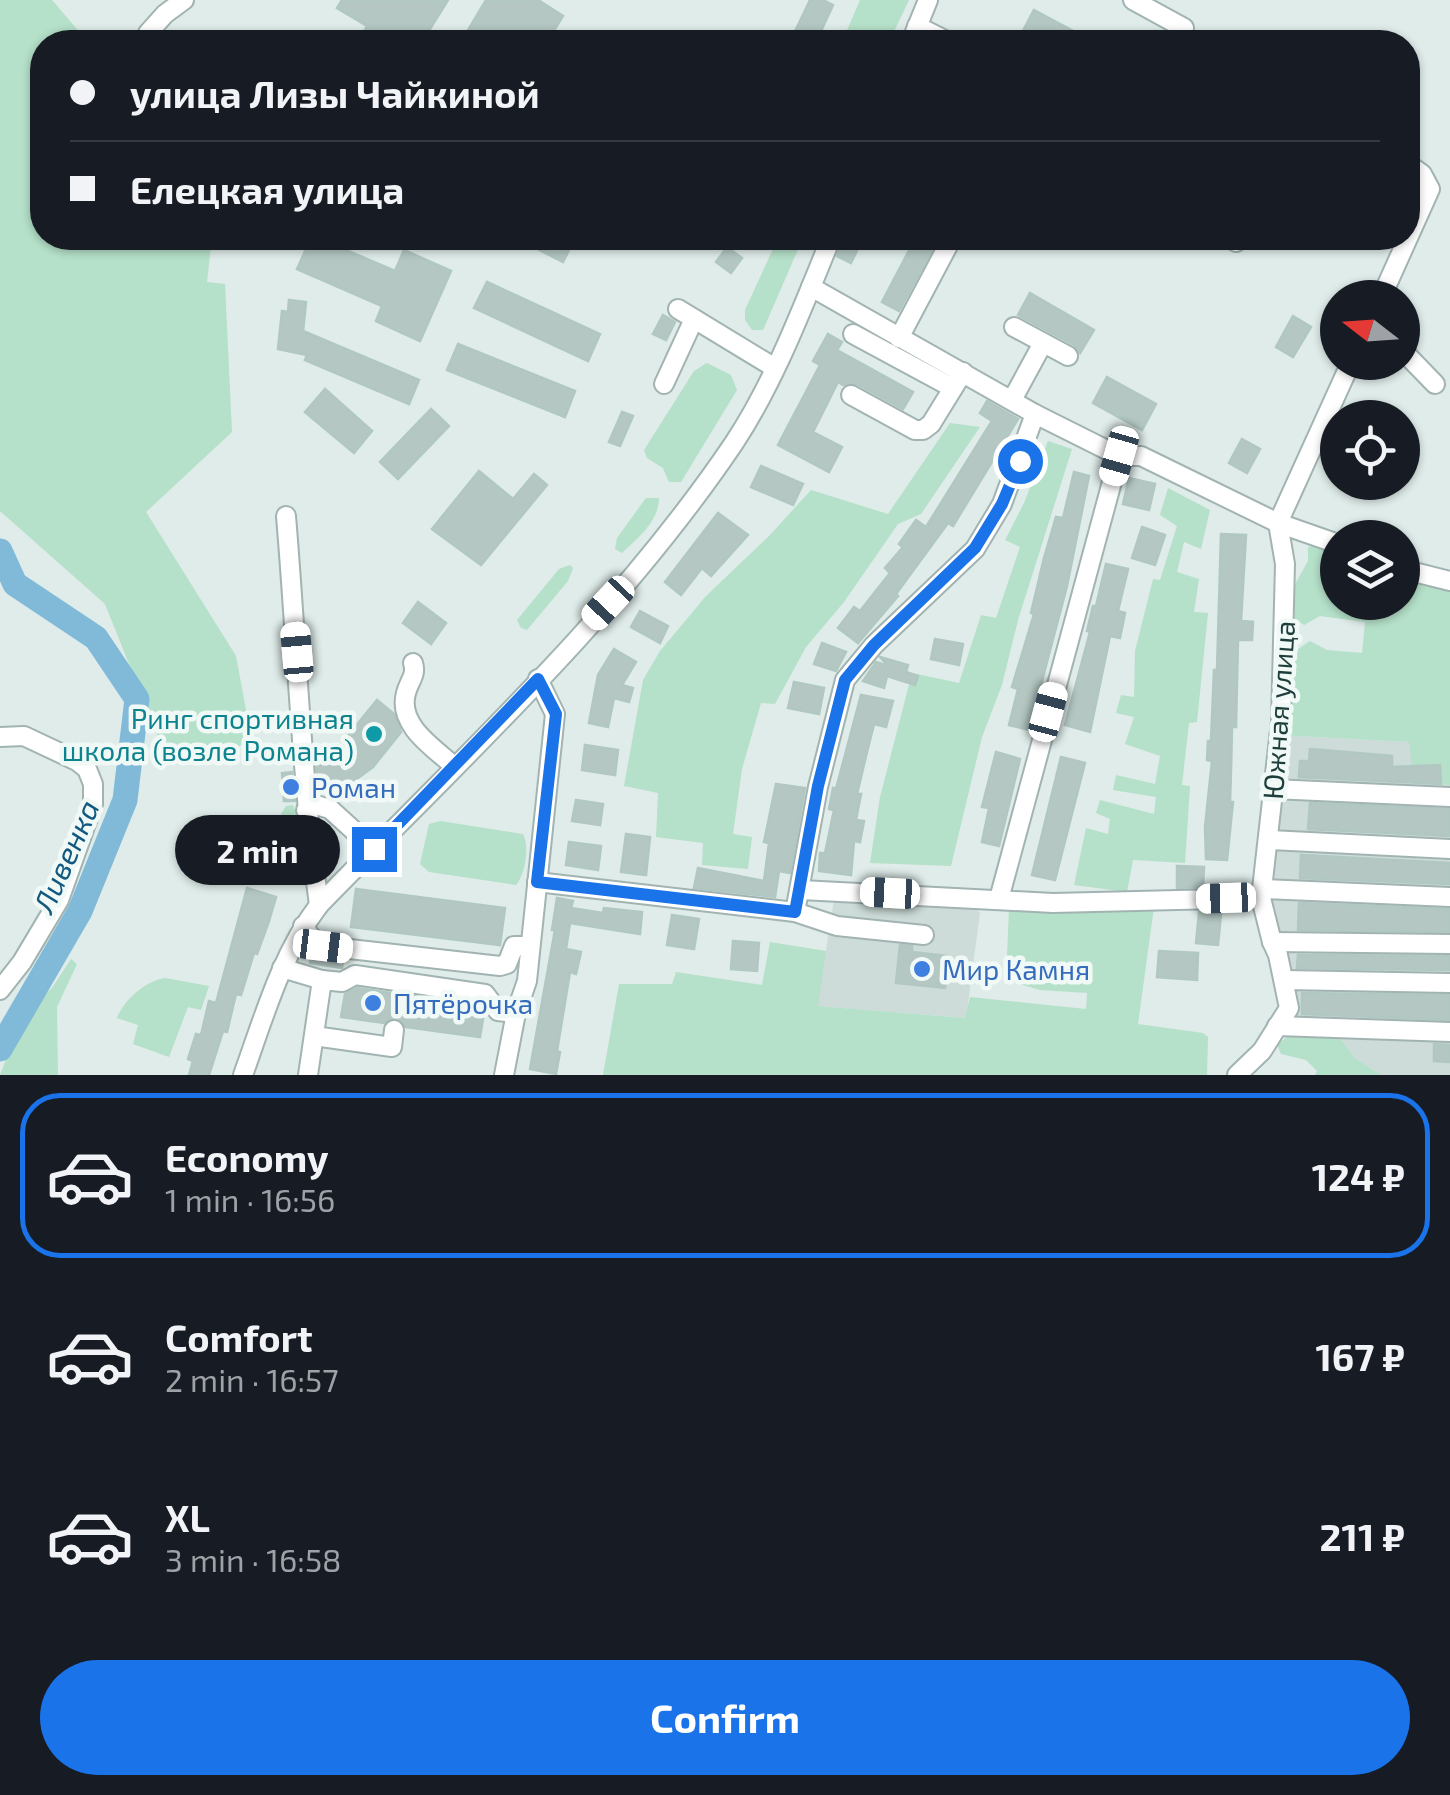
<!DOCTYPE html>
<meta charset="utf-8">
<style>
body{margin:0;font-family:"Exo 2",sans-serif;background:#20242c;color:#f1f3f6;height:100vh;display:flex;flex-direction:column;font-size:38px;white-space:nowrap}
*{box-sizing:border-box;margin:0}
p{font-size:32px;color:#9ea1a6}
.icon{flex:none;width:55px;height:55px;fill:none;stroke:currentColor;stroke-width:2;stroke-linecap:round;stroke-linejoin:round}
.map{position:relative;height:1075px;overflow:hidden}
.sheet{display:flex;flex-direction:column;background:#171b24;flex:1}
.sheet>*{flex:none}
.top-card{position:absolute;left:30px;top:30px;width:1390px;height:220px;border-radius:40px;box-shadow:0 2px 8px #0004;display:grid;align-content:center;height:220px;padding:0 40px;background:#171b24}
.needle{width:65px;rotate:287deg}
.tools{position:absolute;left:1320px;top:280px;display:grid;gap:20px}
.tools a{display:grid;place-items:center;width:100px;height:100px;border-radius:50%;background:#171b24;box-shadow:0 2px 8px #0004;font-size:50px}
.end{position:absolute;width:45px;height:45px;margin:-22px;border:12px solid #1a73e8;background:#fff;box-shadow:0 0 0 5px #fff}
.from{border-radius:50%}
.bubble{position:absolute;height:70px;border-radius:35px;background:#171b24;box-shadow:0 2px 8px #0004;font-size:32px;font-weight:700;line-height:70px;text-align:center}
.car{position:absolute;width:30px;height:60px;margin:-30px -15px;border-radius:12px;box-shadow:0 0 8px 2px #0007;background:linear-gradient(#fff 24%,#345 0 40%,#fff 0 76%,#345 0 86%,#fff 0)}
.top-card b{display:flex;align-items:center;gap:35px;height:95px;font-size:38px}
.top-card b+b{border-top:2px solid #363941}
.top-card i{width:25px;height:25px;background:#f1f3f6}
ul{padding:18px 0 0;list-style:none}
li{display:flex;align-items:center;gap:30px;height:165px;margin:0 20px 15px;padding:0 20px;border:5px solid transparent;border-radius:40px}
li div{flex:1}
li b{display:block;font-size:38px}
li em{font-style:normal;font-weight:700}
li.selected{border-color:#1a73e8}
li>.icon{width:90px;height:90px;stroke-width:1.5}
.cta{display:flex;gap:20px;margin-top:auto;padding:20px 40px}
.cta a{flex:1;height:115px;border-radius:60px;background:#1a73e8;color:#fff;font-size:40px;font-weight:700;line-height:115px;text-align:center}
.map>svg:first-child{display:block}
.built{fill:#cddcd8}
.green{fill:#b5e0c9}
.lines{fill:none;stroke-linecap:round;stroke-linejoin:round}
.river{stroke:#80bad8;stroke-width:25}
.building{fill:#b4c7c3;stroke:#b1c7c2;stroke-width:2.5}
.minor-casing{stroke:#a1b4b2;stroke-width:22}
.minor{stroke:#fff;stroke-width:18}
.route{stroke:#1a73e8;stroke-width:12}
.culture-dot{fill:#0f9aa8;stroke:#f0f9f6;stroke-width:4}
.shop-dot{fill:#3f7fe0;stroke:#f0f9f6;stroke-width:4}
.labels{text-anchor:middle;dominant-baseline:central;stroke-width:9;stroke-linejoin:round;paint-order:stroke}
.street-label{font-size:28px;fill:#1e3e3c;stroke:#f0f9f6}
.culture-label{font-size:28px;fill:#0d838f;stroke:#f0f9f6;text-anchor:end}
.shop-label{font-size:28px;fill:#366cbe;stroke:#f0f9f6;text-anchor:start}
.water-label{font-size:30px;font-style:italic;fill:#115981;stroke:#f0f9f6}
</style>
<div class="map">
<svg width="1450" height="1075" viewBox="0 0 1450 1075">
<rect width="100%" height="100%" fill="#dfece9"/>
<g class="built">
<polygon points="1279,735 1409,742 1440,765 1442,784 1450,785 1450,1075 1381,1075 1355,1058 1332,1028 1277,1026 1289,1008 1264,914"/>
<polygon points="835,894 971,905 980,913 966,1018 817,1006"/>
</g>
<g class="green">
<polygon points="0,0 52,0 88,42 42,42 42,238 212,238 207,282 225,284 232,432 146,512 236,656 252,742 170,766 105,604 0,511"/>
<polygon points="860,0 909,0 889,42 842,42"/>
<polygon points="778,238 803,238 763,330 752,330 745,320 745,310"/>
<polygon points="707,363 731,375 737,390 681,482 669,482 663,468 647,458 644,450 694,371"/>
<polygon points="950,423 980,427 921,514 898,524 844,602 806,647 775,704 761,703 742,769 733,834 752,837 748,869 702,865 703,843 656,837 658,793 624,786 643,680 660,651 706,596 770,535 811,490 888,514"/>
<polygon points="1048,441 1072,449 1018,620 1002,685 982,737 951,866 870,863 880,797 912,673 959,683 981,615 996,618 1020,547 1005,540 1024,503"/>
<polygon points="1168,488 1210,510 1201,549 1184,542 1177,572 1199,579 1194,612 1208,613 1197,722 1189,723 1182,785 1190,786 1185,863 1133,860 1127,892 1074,885 1086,828 1108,834 1110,819 1096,813 1100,800 1154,814 1156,797 1113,790 1116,775 1155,784 1160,756 1125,744 1134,717 1116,713 1121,695 1134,697 1135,651 1153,579 1160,580 1177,526 1160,515"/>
<path d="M646,498H659C659,521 638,538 622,553L615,549L617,538Z"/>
<polygon points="1319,545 1331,551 1338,602 1402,602 1403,592 1408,592 1426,575 1450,581 1450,785 1441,784 1440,765 1412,766 1409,742 1279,735 1286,724 1295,651 1310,641 1327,650 1362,653 1365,622 1320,616 1304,625 1294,618 1293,588 1308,561 1308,547"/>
<polygon points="570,565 573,568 568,581 527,630 521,628 517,620 559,569"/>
<path d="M293,805C303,827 292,857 285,879L248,867L286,806Z"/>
<path d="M440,821L523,834C530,847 525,874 516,885L429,872L420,864L429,824Z"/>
<polygon points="1154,907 1138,1024 1203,1033 1208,1037 1207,1075 603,1075 619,984 672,984 676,972 762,985 770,942 826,951 818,1006 965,1018 970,997 1086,1009 1087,993 1040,990 1006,980 1009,908"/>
<polygon points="71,959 77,964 57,1007 58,1075 0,1075 23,1016 52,988"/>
<path d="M165,978L209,986L201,1010L188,1007L169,1057L133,1044L138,1025L117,1018C124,1000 145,981 165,978Z"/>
<polygon points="1298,1027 1332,1028 1355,1058 1381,1075 1315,1075 1317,1071 1306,1060 1281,1054 1277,1045"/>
</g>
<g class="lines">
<polyline class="river" points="0,551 15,584 96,638 137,699 125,800 80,911 0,1049"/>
</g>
<g class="building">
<polygon points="342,0 448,0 422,42 366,42 360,39 367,26 337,8"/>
<polygon points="486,0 538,0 563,16 547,42 461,42"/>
<polygon points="810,0 823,0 833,5 816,42 790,42"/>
<polygon points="1034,10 1094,42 1017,42"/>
<polygon points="311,238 318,238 395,271 404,250 451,271 420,341 376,321 382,306 297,269"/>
<polygon points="516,238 560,238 572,244 563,262"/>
<polygon points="843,238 863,238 851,263 837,256"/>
<polygon points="914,241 932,250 899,311 882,302"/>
<polygon points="727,247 742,258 731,273 716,262"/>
<polygon points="487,282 600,334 588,361 474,308"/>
<polygon points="1030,293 1094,330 1080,353 1074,345 1018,315"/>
<polygon points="289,300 306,302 303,331 419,380 409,404 305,360 307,355 278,349 282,311 288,312"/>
<polygon points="663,315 675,322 666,340 653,334"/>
<polygon points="1293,316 1311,327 1293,357 1276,347"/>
<polygon points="828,334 842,342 837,350 913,392 903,409 857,384 843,385 838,382 813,432 842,447 829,472 778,445 820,365 813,361"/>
<polygon points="458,344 575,391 565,417 447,370"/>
<polygon points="1107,377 1156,404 1142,430 1093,403"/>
<polygon points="325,389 372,431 354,453 305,412"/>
<polygon points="987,401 1018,419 953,526 948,523 896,594 898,596 858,643 838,628 854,607 860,611 890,573 885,568 903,547 899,544 916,520 926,527 992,421 980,413"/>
<polygon points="431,409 449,426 398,479 380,462"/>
<polygon points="622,412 633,416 620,446 609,442"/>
<polygon points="1242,439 1260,449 1247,473 1229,463"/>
<polygon points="761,466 803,484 793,505 751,487"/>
<polygon points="479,471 513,499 534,474 547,485 481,565 432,529"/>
<polygon points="1074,472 1089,476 1067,586 1029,730 1009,725 1018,689 1012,687 1034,614 1031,613 1044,558 1056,517 1063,518"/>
<polygon points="1129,478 1155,484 1149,510 1123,504"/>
<polygon points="718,513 748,535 711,576 702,568 681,595 665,582"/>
<polygon points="1142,527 1165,535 1155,565 1132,558"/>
<polygon points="1221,534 1246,535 1241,621 1253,622 1252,640 1238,640 1236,727 1232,727 1231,771 1230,802 1233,802 1227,860 1206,859 1205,827 1212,761 1207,760 1208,741 1211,741 1214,670 1217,670"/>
<polygon points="1106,564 1128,569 1118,611 1125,613 1120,638 1110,636 1090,732 1065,725 1090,632 1087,631 1093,606 1096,606"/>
<polygon points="418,602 446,623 431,644 403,623"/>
<polygon points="640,611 668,626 660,643 631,627"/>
<polygon points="935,639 963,644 959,665 931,659"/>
<polygon points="822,643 846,652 836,671 814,664"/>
<polygon points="614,649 636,662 622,685 633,688 629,702 614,698 608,727 589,723 598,675"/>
<polygon points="880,657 908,665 906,672 918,676 915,685 887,676 884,688 863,681 876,662 888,666"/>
<polygon points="794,682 824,688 819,714 788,708"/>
<polygon points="861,695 893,701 886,727 874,724 866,756 857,794 861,794 856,820 864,821 860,842 854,841 851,875 819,871 820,853 825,853 834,810 829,809 833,788 836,789"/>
<polygon points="377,700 394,714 401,732 373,767 333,796 317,775 316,762 341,744"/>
<polygon points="585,745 618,750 615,775 582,770"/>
<polygon points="1310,749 1392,756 1392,767 1440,765 1441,784 1299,777 1300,761 1309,761"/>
<polygon points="996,752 1020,759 999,846 982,842 989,808 982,807"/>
<polygon points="1061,757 1085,763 1055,880 1032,875"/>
<polygon points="292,772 295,801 284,801 282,773"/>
<polygon points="776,784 805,788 790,873 779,871 775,897 694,888 698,868 764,881 769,843 764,842"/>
<polygon points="576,800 603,804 600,825 572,821"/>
<polygon points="1310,803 1450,809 1450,836 1308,829"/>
<polygon points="626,834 650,837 646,875 621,872"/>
<polygon points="569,842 601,846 598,870 566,865"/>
<polygon points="1301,855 1450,863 1450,884 1300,878"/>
<polygon points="1177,866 1204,867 1203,887 1177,888"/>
<polygon points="247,888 276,897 269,921 257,954 254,953 241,995 236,994 227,1032 223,1031 209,1075 189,1075 193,1061 188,1059 196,1034 201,1035 209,1001 216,1003"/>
<polygon points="356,889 505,908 500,945 351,927"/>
<polygon points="557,898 573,901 571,908 603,913 604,908 642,912 640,934 570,923 566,949 581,952 576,974 570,972 557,1051 560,1052 556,1074 530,1069 555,930 552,930"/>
<polygon points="1299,903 1450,909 1450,932 1298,930"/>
<polygon points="1199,912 1221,914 1218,945 1196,943"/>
<polygon points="672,915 699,919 694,949 667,945"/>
<polygon points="733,941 759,943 757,971 731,969"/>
<polygon points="900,945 912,946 912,952 948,956 945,988 896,983"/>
<polygon points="1159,951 1198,953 1197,980 1157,977"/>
<polygon points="311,953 321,958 343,961 342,968 310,963"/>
<polygon points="1298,955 1450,956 1450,970 1297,968"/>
<polygon points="357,988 478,1006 484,1013 480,1037 406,1027 396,1018 384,1023 341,1017 345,994"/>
<polygon points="1302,993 1450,995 1450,1020 1302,1014"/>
<polygon points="1434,1044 1450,1045 1450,1062 1434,1061"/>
</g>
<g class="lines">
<defs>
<g id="minor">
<polyline points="1133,0 1184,28"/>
<polyline points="917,26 949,42"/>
<polyline points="148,33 165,14 184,0"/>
<polyline points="911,42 928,0"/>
<polyline points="1236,242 1238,238"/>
<polyline points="811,287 1035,414 1119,456 1141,456 1278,523 1338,544"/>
<polyline points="1381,298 1430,189 1422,174 1408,164"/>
<polyline points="678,309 775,368"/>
<polyline points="1014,327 1068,356"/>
<polyline points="853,334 953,388"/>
<polyline points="899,338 952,238"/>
<polyline points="1402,350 1435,384"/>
<polyline points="664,384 694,319"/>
<polyline points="851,395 915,430 923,430 931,424 963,372"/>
<polyline points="1012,400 1043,343"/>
<path d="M286,516C297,646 301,776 319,905"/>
<polyline points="1278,523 1351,362"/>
<polyline points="1402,569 1450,581"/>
<path d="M413,663C417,675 409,681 406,693C397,725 434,748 454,766"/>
<polyline points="0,737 24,736 77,761 87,769 93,784 93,804 59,900 22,962 0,990"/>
<polyline points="1273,789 1450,797"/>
<polyline points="306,810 316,805 330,809 374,849"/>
<polyline points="1268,840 1450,849"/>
<polyline points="537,882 795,912 837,926 924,935"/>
<polyline points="1262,889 1450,897"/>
<polyline points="801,890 1053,903 1261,898"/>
<polyline points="999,899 1119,456"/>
<polyline points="795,912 818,787 845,680 874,645 975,549 1002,504 1035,414"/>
<polyline points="303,926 312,938 323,946 500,966 507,964 514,946 530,946"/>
<polyline points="1272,942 1450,944"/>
<polyline points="282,968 322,980 308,1075"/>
<polyline points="322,980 342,982 355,975 485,994 498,1011 516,1013"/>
<polyline points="1284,980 1450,983"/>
<polyline points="1277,1026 1450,1032"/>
<polyline points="314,1036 392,1047 394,1030"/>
<path d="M243,1075C264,1017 281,955 319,905C462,758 618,615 734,443C775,381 803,306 831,238"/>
<polyline points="504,1075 516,1013 527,981 555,714 538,679"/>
<polyline points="1237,1075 1262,1051 1289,1008 1278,955 1272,942 1261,898 1281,721 1285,564 1278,523"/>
</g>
</defs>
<use href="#minor" class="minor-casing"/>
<use href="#minor" class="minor"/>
</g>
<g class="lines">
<polyline class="route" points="374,849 538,679 556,714 537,882 795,912 818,786 845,680 874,645 975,548 1002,504 1020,461"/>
</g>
<circle class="culture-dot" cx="374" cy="734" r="10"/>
<g class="shop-dot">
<circle cx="291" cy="787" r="10"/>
<circle cx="922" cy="969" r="10"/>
<circle cx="373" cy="1003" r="10"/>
</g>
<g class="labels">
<g class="street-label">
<text transform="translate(1278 710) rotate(-86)">Южная улица</text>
</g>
<g class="culture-label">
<text x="354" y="718">Ринг спортивная<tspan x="354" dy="32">школа (возле Романа)</tspan></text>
</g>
<g class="shop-label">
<text x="311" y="787">Роман</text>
<text x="942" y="969">Мир Камня</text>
<text x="393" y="1003">Пятёрочка</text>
</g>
<g class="water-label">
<text transform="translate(65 856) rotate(-66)">Ливенка</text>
</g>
</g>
</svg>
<div class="tools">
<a><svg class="needle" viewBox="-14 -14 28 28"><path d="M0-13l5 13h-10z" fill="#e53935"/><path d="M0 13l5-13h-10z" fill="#9ea1a6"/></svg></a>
<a><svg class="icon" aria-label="locate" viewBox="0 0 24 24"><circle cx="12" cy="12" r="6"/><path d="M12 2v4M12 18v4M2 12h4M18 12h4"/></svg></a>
<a><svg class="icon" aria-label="layers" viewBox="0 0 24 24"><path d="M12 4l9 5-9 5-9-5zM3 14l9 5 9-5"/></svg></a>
</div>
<i class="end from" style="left:1020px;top:461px"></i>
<i class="end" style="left:374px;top:849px"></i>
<div class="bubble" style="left:175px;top:815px;width:165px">2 min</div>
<i class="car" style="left:1119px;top:456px;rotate:196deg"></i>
<i class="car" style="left:608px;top:603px;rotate:223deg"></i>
<i class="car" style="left:297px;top:652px;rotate:355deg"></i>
<i class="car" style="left:1048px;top:712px;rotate:15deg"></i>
<i class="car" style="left:890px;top:893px;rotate:273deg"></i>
<i class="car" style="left:1226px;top:898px;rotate:268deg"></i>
<i class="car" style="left:323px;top:946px;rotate:97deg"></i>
<div class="top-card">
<b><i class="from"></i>улица Лизы Чайкиной</b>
<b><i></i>Елецкая улица</b>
</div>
</div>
<section class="sheet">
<ul>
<li class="selected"><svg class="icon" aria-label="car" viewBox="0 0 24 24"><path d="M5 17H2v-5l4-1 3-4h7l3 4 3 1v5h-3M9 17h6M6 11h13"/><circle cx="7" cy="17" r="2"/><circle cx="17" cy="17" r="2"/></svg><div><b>Economy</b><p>1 min · 16:56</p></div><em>124 ₽</em></li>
<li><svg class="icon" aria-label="car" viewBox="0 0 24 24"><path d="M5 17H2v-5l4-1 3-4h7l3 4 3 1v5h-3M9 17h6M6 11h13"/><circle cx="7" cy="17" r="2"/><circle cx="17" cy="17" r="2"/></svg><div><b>Comfort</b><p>2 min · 16:57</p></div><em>167 ₽</em></li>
<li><svg class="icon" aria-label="car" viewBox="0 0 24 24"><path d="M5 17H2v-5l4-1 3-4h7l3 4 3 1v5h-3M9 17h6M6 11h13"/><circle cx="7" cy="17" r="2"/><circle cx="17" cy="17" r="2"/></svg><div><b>XL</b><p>3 min · 16:58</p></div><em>211 ₽</em></li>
</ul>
<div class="cta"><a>Confirm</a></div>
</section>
